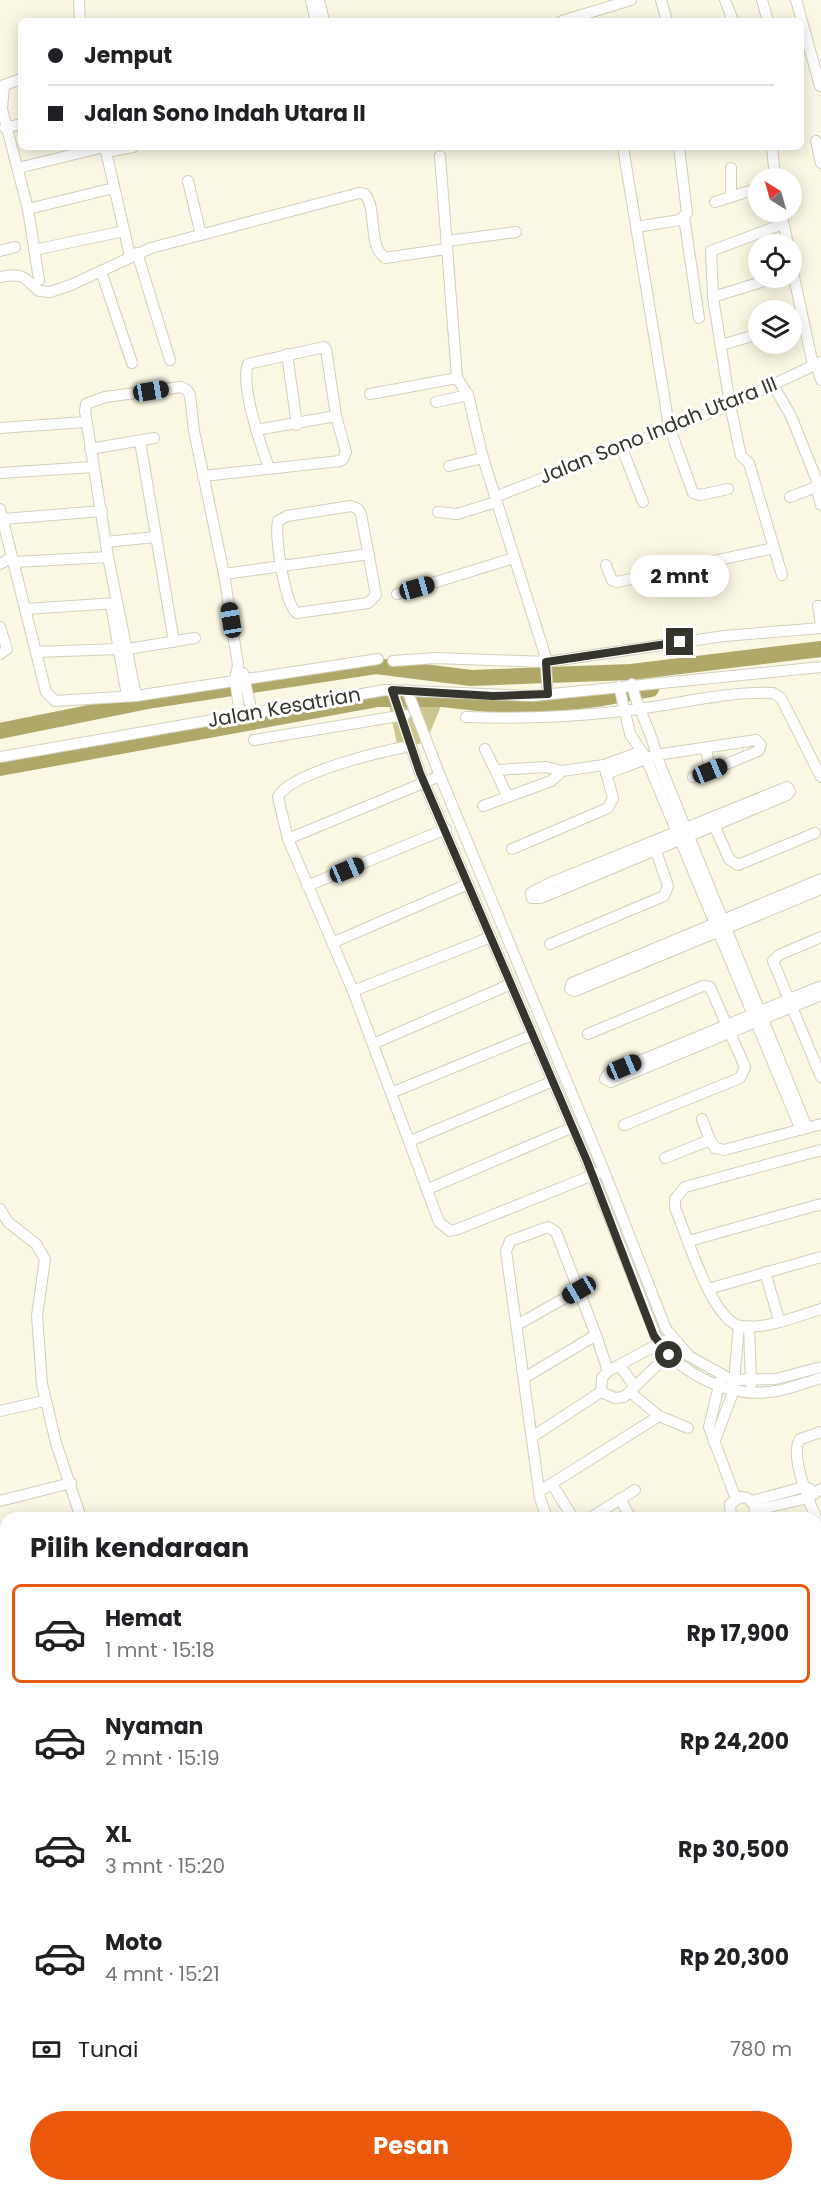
<!DOCTYPE html>
<html lang="id">
<meta charset="utf-8">
<style>
body{margin:0;font-family:Poppins,sans-serif;background:#f6f6f6;color:#202124;height:100vh;display:flex;flex-direction:column;font-size:22px;white-space:nowrap}
*{box-sizing:border-box;margin:0}
p{font-size:20px;color:#757577}
.icon{flex:none;width:33px;height:33px;fill:none;stroke:currentColor;stroke-width:2;stroke-linecap:round;stroke-linejoin:round}
.map{position:relative;flex:1;overflow:hidden}
.details{position:absolute;left:0px;top:1512px;width:822px;height:680px;display:flex;flex-direction:column;background:#fff;border-radius:18px 18px 0 0;box-shadow:0 3px 15px #0003}
.details>*{flex:none}
.hud{position:absolute;left:18px;top:18px;width:786px;height:132px;border-radius:9px;box-shadow:0 3px 15px #0003;display:grid;align-content:center;height:132px;padding:0 30px;background:#fff}
.needle{width:39px;rotate:323deg}
.tools{position:absolute;left:748px;top:168px;display:grid;gap:12px}
.tools a{display:grid;place-items:center;width:54px;height:54px;border-radius:50%;background:#fff;box-shadow:0 3px 15px #0003;font-size:30px}
.end{position:absolute;width:27px;height:27px;margin:-14px;border:8px solid #36352d;background:#fff;box-shadow:0 0 0 3px #fff}
.from{border-radius:50%}
.bubble{position:absolute;height:42px;border-radius:21px;background:#fff;box-shadow:0 3px 15px #0003;font-size:20px;font-weight:700;line-height:42px;text-align:center}
.car{position:absolute;width:18px;height:36px;margin:-18px -9px;border-radius:8px;box-shadow:0 0 4px 2px #0007;background:linear-gradient(#222 24%,#8ab4d8 0 40%,#222 0 76%,#8ab4d8 0 86%,#222 0)}
.hud b{display:flex;align-items:center;gap:21px;height:57px;font-size:22px}
.hud b+b{border-top:2px solid #e0e0e0}
.hud i{width:15px;height:15px;background:#202124}
ul{padding:0;list-style:none}
li{display:flex;align-items:center;gap:18px;height:99px;margin:0 12px 9px;padding:0 18px;border:3px solid transparent;border-radius:9px}
li div{flex:1}
li b{display:block;font-size:22px}
li em{font-style:normal;font-weight:700}
li.selected{border-color:#ea580c}
li>.icon{width:54px;height:54px;stroke-width:1.5}
h2{padding:0 30px;font-size:27px;line-height:72px}
.pay{display:flex;align-items:center;gap:15px;height:66px;padding:0 30px;font-size:22px}
.pay p{margin-inline-start:auto}
.cta{display:flex;gap:12px;margin-top:auto;padding:12px 30px}
.cta a{flex:1;height:69px;border-radius:36px;background:#ea580c;color:#fff;font-size:24px;font-weight:700;line-height:69px;text-align:center}
.map>svg:first-child{display:block}
.green{fill:#cdc68c}
.lines{fill:none;stroke-linecap:round;stroke-linejoin:round}
.river{stroke:#b0a869;stroke-width:16}
.minor-casing{stroke:#d2d0bc;stroke-width:12}
.minor{stroke:#fff;stroke-width:10}
.route{stroke:#36352d;stroke-width:8}
.labels{text-anchor:middle;dominant-baseline:central;stroke-width:6;stroke-linejoin:round;paint-order:stroke}
.street-label{font-size:20px;fill:#36352d;stroke:#fff}
</style>
<div class="map">
<svg width="821" height="2191" viewBox="0 0 821 2191">
<rect width="100%" height="100%" fill="#faf7e3"/>
<polygon class="green" points="386,691 446,694 426,742 398,749"/>
<g class="lines">
<g class="river">
<polyline points="0,731 153,700 376,666 471,678 631,672 821,649"/>
<polyline points="0,768 378,699 442,699 523,708 603,698 651,689"/>
<polyline points="0,2041 6,2041"/>
</g>
<defs>
<g id="minor">
<polyline points="79,0 80,21"/>
<polyline points="311,0 316,21"/>
<polyline points="319,0 324,21"/>
<polyline points="661,0 667,21"/>
<polyline points="725,0 733,21"/>
<polyline points="762,0 768,21"/>
<polyline points="796,0 820,86"/>
<polyline points="562,21 631,0"/>
<polyline points="21,79 4,85 2,109 28,209 39,280"/>
<polyline points="5,128 21,124"/>
<polyline points="816,141 821,163"/>
<polyline points="105,147 130,256"/>
<polyline points="623,147 669,426 693,493 700,495 728,489"/>
<polyline points="772,147 775,178"/>
<polyline points="106,152 133,147"/>
<polyline points="440,156 457,378 468,395 483,458 545,655 548,694"/>
<polyline points="18,168 104,147"/>
<polyline points="731,168 731,197"/>
<polyline points="188,181 201,235"/>
<polyline points="715,202 759,188"/>
<polyline points="28,209 114,188"/>
<polyline points="781,212 788,244"/>
<polyline points="684,217 699,318"/>
<polyline points="636,227 680,220 687,213 679,147"/>
<polyline points="447,241 516,232"/>
<polyline points="34,250 124,231"/>
<polyline points="0,251 15,247"/>
<polyline points="137,253 170,360"/>
<polyline points="792,268 813,365"/>
<polyline points="101,271 132,363"/>
<path d="M0,277C24,273 22,276 39,291L50,292L71,285L151,248L359,193L365,194C378,211 367,245 385,258L446,249"/>
<polyline points="713,297 774,278"/>
<polyline points="721,345 759,334"/>
<polyline points="287,354 297,425"/>
<polyline points="816,364 821,380"/>
<polyline points="773,385 791,416 819,486"/>
<polyline points="370,394 457,378"/>
<polyline points="436,402 468,395"/>
<polyline points="0,428 85,422"/>
<polyline points="256,430 336,416"/>
<polyline points="140,441 174,642"/>
<polyline points="621,446 643,502"/>
<polyline points="90,449 154,438"/>
<polyline points="449,466 483,458"/>
<polyline points="0,473 93,467"/>
<path d="M203,476L340,461L343,459L346,452L336,416L326,349L324,347L248,364C240,385 261,446 269,468"/>
<polyline points="816,486 821,505"/>
<polyline points="495,497 730,405 821,362"/>
<polyline points="790,497 821,485"/>
<path d="M351,506L358,509L361,514L376,595L368,603L297,613C285,606 274,535 278,521L287,516Z"/>
<polyline points="0,509 46,692 55,701 136,696 378,659"/>
<polyline points="438,512 457,514 496,502"/>
<polyline points="3,519 102,511"/>
<polyline points="106,542 155,537"/>
<polyline points="774,548 782,575"/>
<polyline points="14,562 108,557"/>
<polyline points="0,564 7,560"/>
<polyline points="606,565 612,580 617,582 774,548 749,463 741,456 730,405 713,297 711,251 783,224"/>
<polyline points="224,574 369,554"/>
<polyline points="397,594 514,558"/>
<polyline points="111,605 127,696"/>
<polyline points="818,606 821,624"/>
<polyline points="25,609 117,603"/>
<polyline points="0,627 7,649 0,654"/>
<polyline points="128,649 195,638"/>
<polyline points="36,652 118,649"/>
<polyline points="393,661 436,658 546,662 724,636 821,628"/>
<polyline points="243,673 252,713"/>
<path d="M632,684C636,709 652,729 656,755L807,1128"/>
<polyline points="619,686 630,734 646,758 801,1130"/>
<path d="M392,690L420,773L587,1161L659,1344C688,1377 731,1399 776,1391C791,1389 806,1382 821,1378"/>
<polyline points="407,690 440,776 604,1171 666,1329 689,1356 732,1380 776,1379 821,1367"/>
<polyline points="136,696 108,557 85,411 86,404 105,397 181,387 187,390 190,395 194,431 224,574 238,665 235,679 240,715"/>
<path d="M466,717C519,719 570,717 622,711C673,706 722,691 773,693L781,698L821,777"/>
<polyline points="254,740 405,715"/>
<path d="M410,746C383,751 289,773 278,797L288,839L353,991L439,1222L450,1231L458,1229L598,1173"/>
<polyline points="485,749 507,795"/>
<polyline points="0,757 385,690 532,696 821,667"/>
<polyline points="497,770 546,767 562,771 604,765 640,752"/>
<polyline points="606,774 656,755 756,740 761,745 758,751 710,771 706,748"/>
<polyline points="693,777 710,771"/>
<polygon points="787,787 790,791 787,795 541,898 532,898 531,893 548,884"/>
<polyline points="483,806 551,781 562,771"/>
<polyline points="712,820 729,859 738,865 815,833"/>
<polyline points="288,839 440,776"/>
<polyline points="512,849 608,808 613,798 604,765"/>
<polyline points="821,879 572,983 570,989 575,991 821,889"/>
<polyline points="307,886 446,829"/>
<polyline points="821,937 779,955 773,961 821,1077"/>
<polyline points="332,943 468,884"/>
<polyline points="550,944 664,896 668,886 654,845"/>
<polyline points="821,986 608,1074 605,1079 611,1082 821,995"/>
<polyline points="353,991 491,937"/>
<polyline points="588,1034 703,986 710,987 745,1067 740,1078 624,1125"/>
<polyline points="373,1044 511,984"/>
<polyline points="391,1093 532,1035"/>
<polyline points="702,1119 710,1140"/>
<polyline points="410,1141 551,1082"/>
<path d="M821,1150L685,1187L675,1199V1208C686,1233 712,1321 740,1326C766,1330 797,1316 821,1309"/>
<polyline points="665,1158 710,1140 715,1148 724,1150 821,1124"/>
<polyline points="428,1189 571,1128"/>
<polyline points="0,1209 8,1222 36,1244 45,1259 37,1316 42,1384 56,1443 81,1518"/>
<polyline points="689,1241 821,1204"/>
<polyline points="765,1272 779,1320"/>
<polyline points="708,1289 821,1257"/>
<polyline points="517,1325 579,1290"/>
<polyline points="749,1326 751,1385"/>
<polyline points="664,1341 608,1371 602,1378 601,1392 615,1398 624,1397 673,1350"/>
<polyline points="620,1366 635,1387"/>
<polyline points="524,1378 596,1335"/>
<polyline points="720,1381 709,1427 736,1499"/>
<polyline points="630,1392 659,1416 688,1428"/>
<polyline points="0,1411 44,1401"/>
<polyline points="532,1437 601,1392"/>
<polyline points="714,1443 733,1392 739,1326"/>
<polyline points="552,1484 573,1518"/>
<polyline points="540,1491 659,1416"/>
<polyline points="620,1499 631,1518"/>
<polyline points="0,1501 71,1483"/>
<polyline points="752,1501 804,1487 810,1489"/>
<polyline points="756,1510 808,1498 821,1489"/>
<polyline points="547,1518 540,1498 506,1251 510,1241 548,1227 556,1232 596,1335 608,1371"/>
<polyline points="590,1518 635,1490"/>
<polyline points="731,1518 730,1504 741,1497 747,1498 755,1505 754,1518"/>
<path d="M816,1518C809,1501 789,1455 800,1439L821,1432"/>
<polyline points="816,1518 821,1530"/>
<polyline points="816,1562 821,1561"/>
<polyline points="0,1597 6,1613"/>
<polyline points="816,1746 821,1744"/>
<polyline points="816,1832 821,1832"/>
<polyline points="816,1848 821,1848"/>
<polyline points="0,1897 6,1922"/>
<polyline points="816,1925 821,1924"/>
<polyline points="0,2050 6,2050"/>
<polyline points="816,2120 821,2119"/>
<polyline points="0,2171 6,2169"/>
<polyline points="72,2186 74,2191"/>
<polyline points="521,2186 523,2191"/>
<polyline points="661,2186 664,2191"/>
<polyline points="603,2191 617,2186"/>
</g>
</defs>
<use href="#minor" class="minor-casing"/>
<use href="#minor" class="minor"/>
</g>
<g class="lines">
<polyline class="route" points="669,1355 654,1336 587,1161 420,773 392,690 493,696 548,694 546,662 680,642"/>
</g>
<g class="labels">
<g class="street-label">
<text transform="translate(658 430) rotate(-22)">Jalan Sono Indah Utara III</text>
<text transform="translate(284 707) rotate(-10)">Jalan Kesatrian</text>
</g>
</g>
</svg>
<div class="tools">
<a><svg class="needle" viewBox="-14 -14 28 28"><path d="M0-13l5 13h-10z" fill="#e53935"/><path d="M0 13l5-13h-10z" fill="#757577"/></svg></a>
<a><svg class="icon" aria-label="locate" viewBox="0 0 24 24"><circle cx="12" cy="12" r="6"/><path d="M12 2v4M12 18v4M2 12h4M18 12h4"/></svg></a>
<a><svg class="icon" aria-label="layers" viewBox="0 0 24 24"><path d="M12 4l9 5-9 5-9-5zM3 14l9 5 9-5"/></svg></a>
</div>
<i class="end from" style="left:669px;top:1355px"></i>
<i class="end" style="left:680px;top:642px"></i>
<div class="bubble" style="left:630px;top:555px;width:99px">2 mnt</div>
<i class="car" style="left:151px;top:391px;rotate:81deg"></i>
<i class="car" style="left:417px;top:588px;rotate:74deg"></i>
<i class="car" style="left:231px;top:620px;rotate:351deg"></i>
<i class="car" style="left:710px;top:771px;rotate:68deg"></i>
<i class="car" style="left:347px;top:870px;rotate:67deg"></i>
<i class="car" style="left:624px;top:1067px;rotate:67deg"></i>
<i class="car" style="left:579px;top:1290px;rotate:240deg"></i>
<div class="hud">
<b><i class="from"></i>Jemput</b>
<b><i></i>Jalan Sono Indah Utara II</b>
</div>
<section class="details">
<h2>Pilih kendaraan</h2>
<ul>
<li class="selected"><svg class="icon" aria-label="car" viewBox="0 0 24 24"><path d="M5 17H2v-5l4-1 3-4h7l3 4 3 1v5h-3M9 17h6M6 11h13"/><circle cx="7" cy="17" r="2"/><circle cx="17" cy="17" r="2"/></svg><div><b>Hemat</b><p>1 mnt · 15:18</p></div><em>Rp 17,900</em></li>
<li><svg class="icon" aria-label="car" viewBox="0 0 24 24"><path d="M5 17H2v-5l4-1 3-4h7l3 4 3 1v5h-3M9 17h6M6 11h13"/><circle cx="7" cy="17" r="2"/><circle cx="17" cy="17" r="2"/></svg><div><b>Nyaman</b><p>2 mnt · 15:19</p></div><em>Rp 24,200</em></li>
<li><svg class="icon" aria-label="car" viewBox="0 0 24 24"><path d="M5 17H2v-5l4-1 3-4h7l3 4 3 1v5h-3M9 17h6M6 11h13"/><circle cx="7" cy="17" r="2"/><circle cx="17" cy="17" r="2"/></svg><div><b>XL</b><p>3 mnt · 15:20</p></div><em>Rp 30,500</em></li>
<li><svg class="icon" aria-label="car" viewBox="0 0 24 24"><path d="M5 17H2v-5l4-1 3-4h7l3 4 3 1v5h-3M9 17h6M6 11h13"/><circle cx="7" cy="17" r="2"/><circle cx="17" cy="17" r="2"/></svg><div><b>Moto</b><p>4 mnt · 15:21</p></div><em>Rp 20,300</em></li>
</ul>
<div class="pay"><svg class="icon" aria-label="cash" viewBox="0 0 24 24"><path d="M3 7h18v10H3z"/><circle cx="12" cy="12" r="2"/></svg>Tunai<p>780 m</p></div>
<div class="cta"><a>Pesan</a></div>
</section>
</div>
